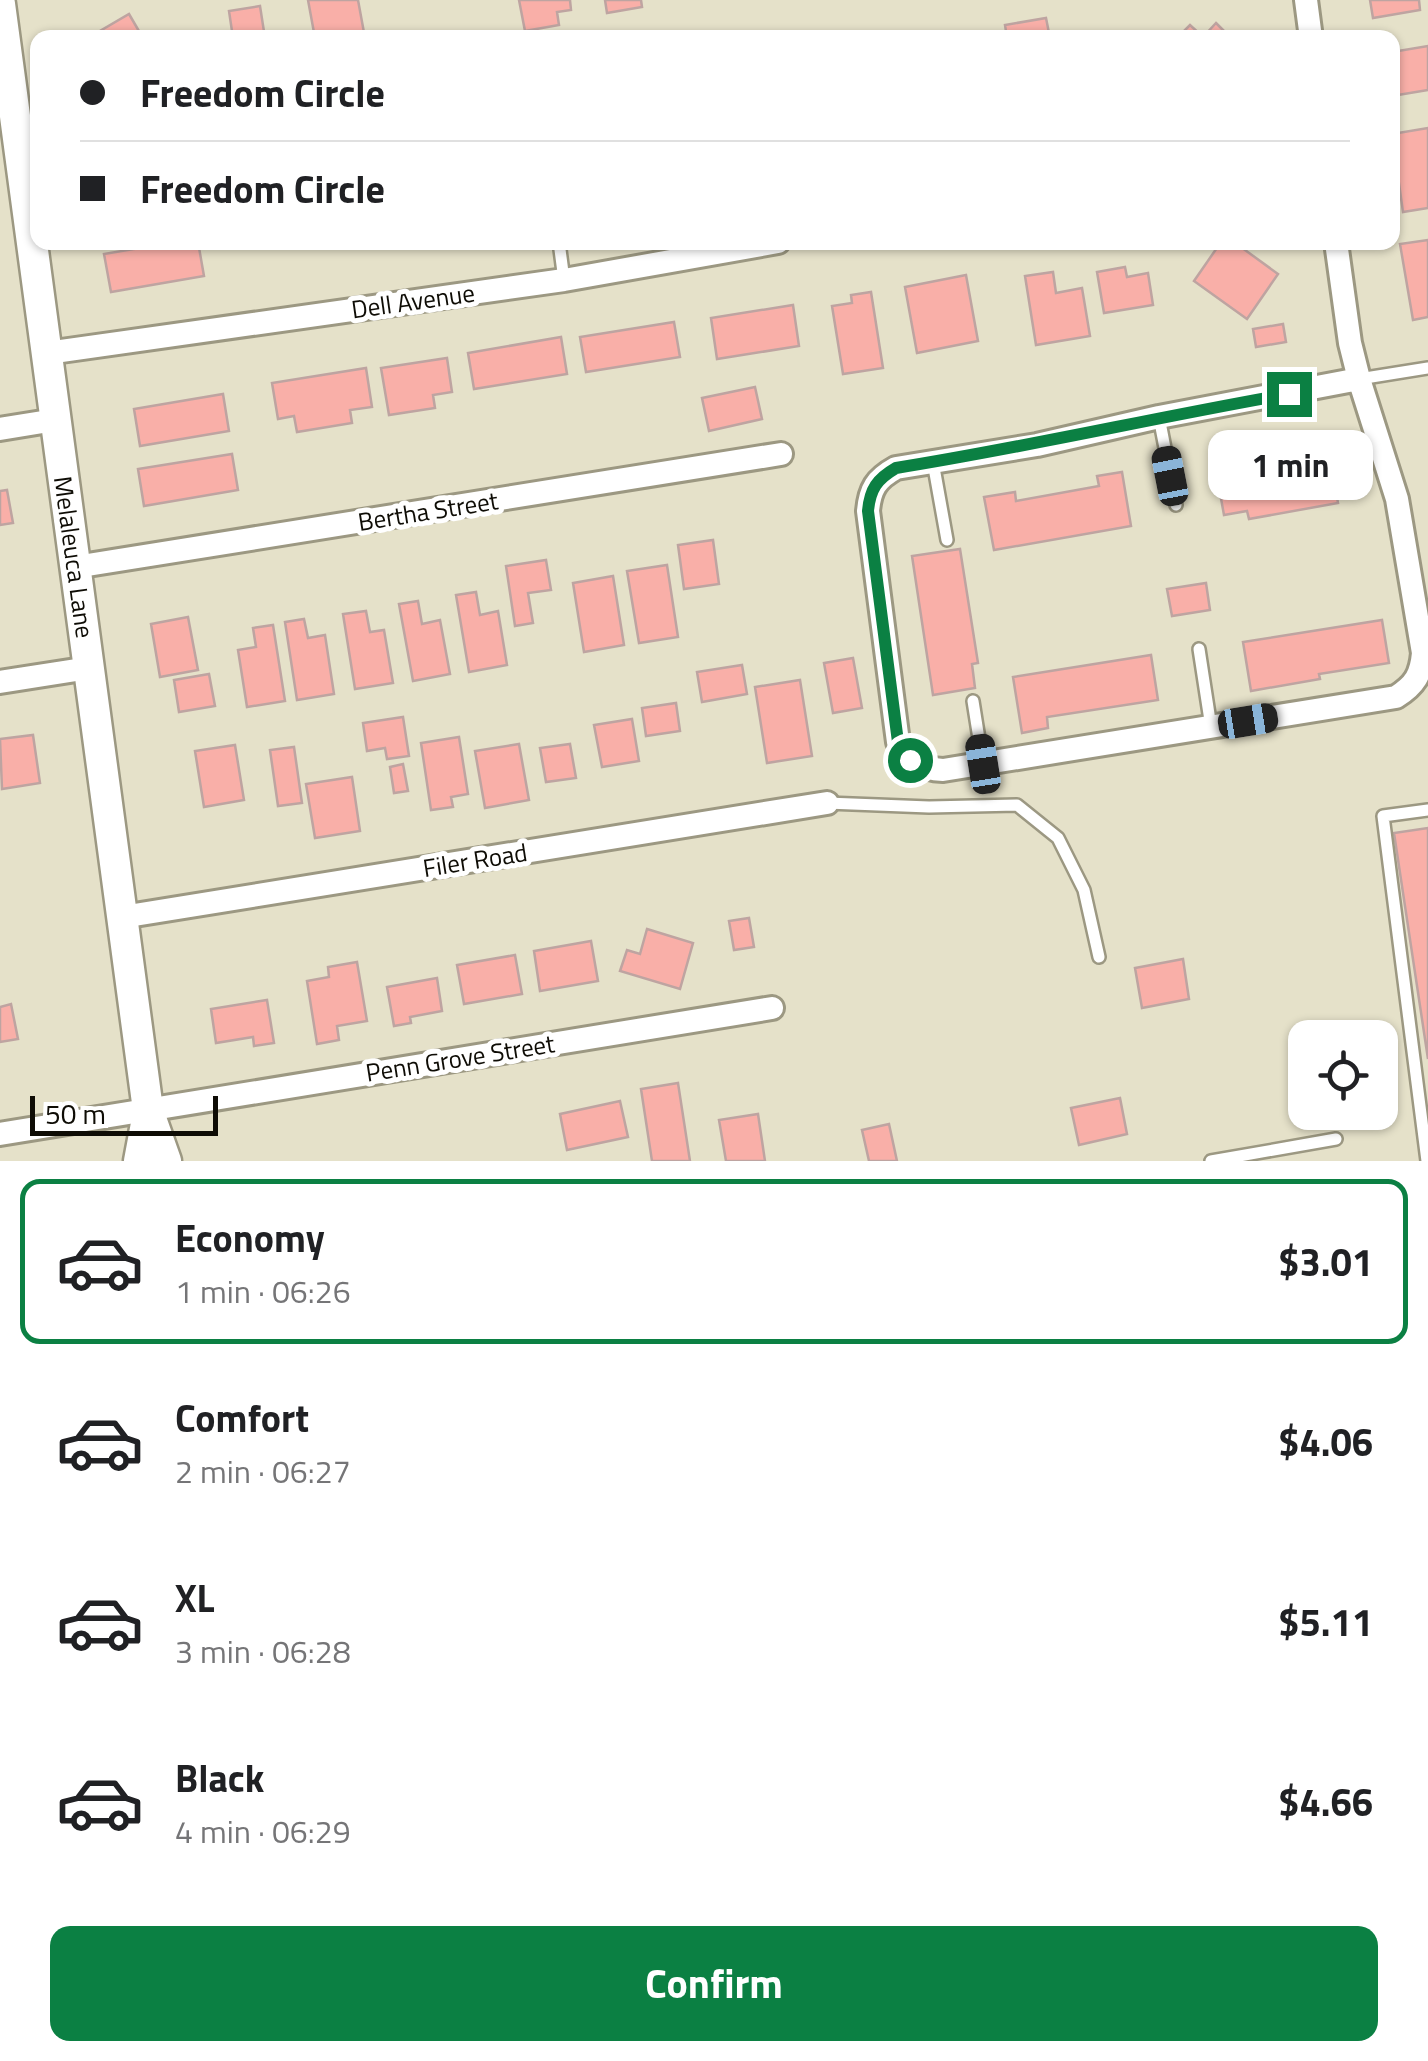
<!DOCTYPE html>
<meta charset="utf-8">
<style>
body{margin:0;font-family:"Titillium Web",sans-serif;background:#f2f2f2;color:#202124;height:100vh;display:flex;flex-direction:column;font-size:38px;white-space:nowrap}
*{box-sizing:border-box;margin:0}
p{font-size:32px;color:#757577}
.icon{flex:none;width:55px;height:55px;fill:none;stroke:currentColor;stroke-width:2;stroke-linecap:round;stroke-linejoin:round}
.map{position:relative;height:1161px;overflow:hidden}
.panel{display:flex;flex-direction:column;background:#fff;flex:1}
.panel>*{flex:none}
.banner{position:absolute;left:30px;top:30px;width:1370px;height:220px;border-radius:20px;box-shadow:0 2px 8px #0004;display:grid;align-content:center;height:220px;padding:0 50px;background:#fff}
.controls{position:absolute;left:1288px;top:1020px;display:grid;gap:20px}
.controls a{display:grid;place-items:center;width:110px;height:110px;border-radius:20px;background:#fff;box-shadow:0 2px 8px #0004;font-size:50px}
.scale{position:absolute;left:30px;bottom:25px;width:188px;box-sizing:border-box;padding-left:10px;border:5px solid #0e0c05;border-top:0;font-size:28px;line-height:35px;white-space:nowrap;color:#0e0c05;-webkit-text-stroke:8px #fff;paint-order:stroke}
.end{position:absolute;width:45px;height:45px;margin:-22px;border:12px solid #0b8043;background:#fff;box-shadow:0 0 0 5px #fff}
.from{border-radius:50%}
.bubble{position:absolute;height:70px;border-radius:20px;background:#fff;box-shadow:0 2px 8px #0004;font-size:32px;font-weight:700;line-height:70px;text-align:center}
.car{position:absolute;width:30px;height:60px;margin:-30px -15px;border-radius:12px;box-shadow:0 0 8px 2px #0007;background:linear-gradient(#222 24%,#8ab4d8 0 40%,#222 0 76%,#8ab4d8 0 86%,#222 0)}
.banner b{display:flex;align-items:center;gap:35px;height:95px;font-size:38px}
.banner b+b{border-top:2px solid #e0e0e0}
.banner i{width:25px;height:25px;background:#202124}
ul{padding:18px 0 0;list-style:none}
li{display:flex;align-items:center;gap:30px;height:165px;margin:0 20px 15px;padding:0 30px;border:5px solid transparent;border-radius:20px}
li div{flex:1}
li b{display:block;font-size:38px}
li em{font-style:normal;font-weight:700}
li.on{border-color:#0b8043}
li>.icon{width:90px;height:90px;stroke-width:1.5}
.cta{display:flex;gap:20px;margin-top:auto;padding:20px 50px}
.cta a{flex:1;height:115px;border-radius:20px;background:#0b8043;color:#fff;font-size:40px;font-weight:700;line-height:115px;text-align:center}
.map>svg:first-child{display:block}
.building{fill:#f9afa8;stroke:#bea4a1;stroke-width:2.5}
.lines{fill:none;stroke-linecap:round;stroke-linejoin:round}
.lane-casing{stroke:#9c9882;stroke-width:16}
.street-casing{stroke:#9c9882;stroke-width:28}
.secondary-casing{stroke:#9c9882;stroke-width:35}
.lane{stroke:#fff;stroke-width:11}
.street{stroke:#fff;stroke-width:22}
.secondary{stroke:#fff;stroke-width:30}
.route{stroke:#0b8043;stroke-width:12}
.labels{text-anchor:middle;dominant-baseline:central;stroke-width:10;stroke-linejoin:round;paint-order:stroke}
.street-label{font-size:25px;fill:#0e0c05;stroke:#fff}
</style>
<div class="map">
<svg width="1428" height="1161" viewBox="0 0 1428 1161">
<rect width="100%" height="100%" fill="#e5e1c9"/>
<g class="building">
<polygon points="308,0 358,0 365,38 315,38"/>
<polygon points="519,0 570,0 571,10 557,12 559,25 525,31"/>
<polygon points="605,0 641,0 642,7 607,13"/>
<polygon points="1370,0 1419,0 1420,10 1373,18"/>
<polygon points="260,6 265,38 233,38 229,11"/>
<polygon points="129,14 143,38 88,38"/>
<polygon points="1046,18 1050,38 1007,38 1005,25"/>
<polygon points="1216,23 1231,38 1177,38 1190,25 1203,37"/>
<polygon points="1428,46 1428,90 1392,96 1392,52"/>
<polygon points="1428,128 1428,208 1403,212 1392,134"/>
<polygon points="1428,240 1428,317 1413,320 1400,244"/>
<polygon points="175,242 198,242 204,276 111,292 104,254"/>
<polygon points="1221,242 1234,242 1278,274 1247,319 1194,281"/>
<polygon points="1125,267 1127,277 1148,273 1153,305 1104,313 1097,272"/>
<polygon points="1053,272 1056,293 1082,288 1090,336 1036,345 1025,276"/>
<polygon points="966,275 978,341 917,353 905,287"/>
<polygon points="871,292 883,368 843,374 832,306 852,303 851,295"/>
<polygon points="793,305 799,346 717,359 711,318"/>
<polygon points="674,322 680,357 586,372 580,337"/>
<polygon points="1283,324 1286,342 1256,347 1253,329"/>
<polygon points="561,337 567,374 474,389 468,353"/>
<polygon points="447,358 452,392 433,395 435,408 389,415 381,368"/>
<polygon points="366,368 372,407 350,410 352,423 297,432 294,416 278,419 272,383"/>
<polygon points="755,387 762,419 709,431 702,398"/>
<polygon points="223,394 229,431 140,446 134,409"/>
<polygon points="1354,447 1361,487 1336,491 1338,503 1249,519 1247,511 1224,515 1216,471"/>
<polygon points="232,454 238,490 144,506 138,469"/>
<polygon points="1122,472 1131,526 994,550 984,497 1015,492 1016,501 1099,486 1097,476"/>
<polygon points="7,490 13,523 0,525 0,491"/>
<polygon points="713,540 719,584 684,589 678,545"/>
<polygon points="960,549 978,663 972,664 975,688 933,695 912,556"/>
<polygon points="546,560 551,590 528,593 533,623 515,626 506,566"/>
<polygon points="667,565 678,637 639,643 627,571"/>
<polygon points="613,576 624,645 584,652 573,583"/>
<polygon points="1206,583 1210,610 1172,616 1167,589"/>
<polygon points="476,592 480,615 498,611 507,665 469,672 456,595"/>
<polygon points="418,601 422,624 440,620 450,674 413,681 399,604"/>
<polygon points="366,611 370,632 384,630 393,683 355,689 343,614"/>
<polygon points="188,617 198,670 160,677 151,624"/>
<polygon points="304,619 308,638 325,635 334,694 297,700 285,622"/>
<polygon points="1382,620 1389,663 1319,674 1320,679 1251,691 1243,642"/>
<polygon points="273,625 285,701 247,707 238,650 256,647 253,628"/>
<polygon points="1151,655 1158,700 1047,717 1048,728 1022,733 1013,677"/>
<polygon points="853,658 862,708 833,713 824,663"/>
<polygon points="742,665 747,694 702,702 697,672"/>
<polygon points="209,674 215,706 179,712 174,680"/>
<polygon points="800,680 812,756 767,763 755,687"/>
<polygon points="676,703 680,731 646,736 642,708"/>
<polygon points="403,717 409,756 387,759 385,748 367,751 363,723"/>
<polygon points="632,719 639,761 602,767 594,725"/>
<polygon points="33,735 40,783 2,789 0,739"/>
<polygon points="459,737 468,794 451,797 453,807 431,810 421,743"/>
<polygon points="519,744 529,800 485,808 475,751"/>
<polygon points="570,744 576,778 546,782 540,748"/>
<polygon points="235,745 244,800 204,807 195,751"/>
<polygon points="294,747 302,803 278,806 270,750"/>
<polygon points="403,764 408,791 394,793 390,767"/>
<polygon points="352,777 360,831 315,838 306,784"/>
<polygon points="1428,828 1428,1059 1394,833"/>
<polygon points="749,918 754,947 734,950 729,921"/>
<polygon points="647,929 693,943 680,989 620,971 627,950 640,954"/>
<polygon points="591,941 598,981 540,991 534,951"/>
<polygon points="515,955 522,994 464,1004 457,965"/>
<polygon points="1183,959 1189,999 1142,1008 1135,968"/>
<polygon points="357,962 367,1021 337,1026 339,1040 317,1044 307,981 329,977 328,967"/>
<polygon points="437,978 442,1011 410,1017 411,1023 394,1026 387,987"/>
<polygon points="267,1000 274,1043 254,1046 253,1037 216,1043 211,1009"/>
<polygon points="11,1004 18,1039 0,1042 0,1007"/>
<polygon points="678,1083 690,1161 652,1161 641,1089"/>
<polygon points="1120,1098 1127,1134 1079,1145 1071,1108"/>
<polygon points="620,1101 628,1137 567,1150 560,1114"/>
<polygon points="758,1114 765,1161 726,1161 719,1120"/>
<polygon points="889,1124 897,1161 869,1161 862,1130"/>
</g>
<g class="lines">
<defs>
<g id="lane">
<polyline points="559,242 564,280"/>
<polyline points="1359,379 1428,368"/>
<polyline points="1159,417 1176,505"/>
<polyline points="933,462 947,540"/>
<polyline points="1199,649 1211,727"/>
<polyline points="973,701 983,764"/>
<polyline points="827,803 929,807 1017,805 1058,838 1084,890 1099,957"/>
<polyline points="1211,1161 1336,1139"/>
<polyline points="1427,1161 1383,816 1428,810"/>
</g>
<g id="street">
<polyline points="1306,0 1311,38"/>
<polyline points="1336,242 1350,343 1359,379"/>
<polyline points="47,353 564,280 778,242"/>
<path d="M1359,379L1397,499L1423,653C1421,675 1415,685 1396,697L943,770C920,769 911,761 898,742L868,511C870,489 876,479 896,468L1037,445L1159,417Z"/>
<polyline points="0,429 55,420"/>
<polyline points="75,567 781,454"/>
<polyline points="0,682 89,668"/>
<polyline points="122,917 827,803"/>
<polyline points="0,1134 772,1008"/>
</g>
<g id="secondary">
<polyline points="0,4 148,1110 166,1161"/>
<polyline points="139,1161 148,1113"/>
</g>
</defs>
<use href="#lane" class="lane-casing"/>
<use href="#street" class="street-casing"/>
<use href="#secondary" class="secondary-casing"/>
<use href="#lane" class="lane"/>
<use href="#street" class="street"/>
<use href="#secondary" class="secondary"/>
</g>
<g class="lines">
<path class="route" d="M910,760L898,742L868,511C870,489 877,479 896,468C1028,447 1157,417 1289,394"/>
</g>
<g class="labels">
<g class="street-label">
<text transform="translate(413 301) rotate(-8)">Dell Avenue</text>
<text transform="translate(428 511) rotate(-9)">Bertha Street</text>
<text transform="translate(74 557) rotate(82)">Melaleuca Lane</text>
<text transform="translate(475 860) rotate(-9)">Filer Road</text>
<text transform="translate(460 1058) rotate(-9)">Penn Grove Street</text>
</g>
</g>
</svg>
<div class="controls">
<a><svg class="icon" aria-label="locate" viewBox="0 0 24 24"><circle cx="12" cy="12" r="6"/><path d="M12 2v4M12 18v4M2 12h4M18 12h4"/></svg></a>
</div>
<div class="scale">50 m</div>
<i class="end from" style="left:910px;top:760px"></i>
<i class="end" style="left:1289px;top:394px"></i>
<div class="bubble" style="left:1208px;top:430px;width:165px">1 min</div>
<i class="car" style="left:1170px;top:476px;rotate:349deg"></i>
<i class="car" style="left:1248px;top:721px;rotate:81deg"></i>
<i class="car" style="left:983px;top:764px;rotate:351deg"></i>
<div class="banner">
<b><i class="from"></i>Freedom Circle</b>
<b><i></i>Freedom Circle</b>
</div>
</div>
<section class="panel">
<ul>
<li class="on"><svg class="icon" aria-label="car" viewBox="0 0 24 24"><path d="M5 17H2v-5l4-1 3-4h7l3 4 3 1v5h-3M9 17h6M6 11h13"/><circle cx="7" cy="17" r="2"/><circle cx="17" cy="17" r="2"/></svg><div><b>Economy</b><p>1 min · 06:26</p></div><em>$3.01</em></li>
<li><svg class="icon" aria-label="car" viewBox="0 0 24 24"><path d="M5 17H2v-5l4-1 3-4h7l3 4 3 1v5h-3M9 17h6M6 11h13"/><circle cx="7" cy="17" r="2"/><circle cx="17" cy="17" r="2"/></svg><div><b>Comfort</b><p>2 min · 06:27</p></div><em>$4.06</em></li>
<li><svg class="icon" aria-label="car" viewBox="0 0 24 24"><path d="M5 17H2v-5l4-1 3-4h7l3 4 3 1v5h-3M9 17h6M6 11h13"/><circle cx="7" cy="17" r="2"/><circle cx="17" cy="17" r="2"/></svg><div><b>XL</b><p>3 min · 06:28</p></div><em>$5.11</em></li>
<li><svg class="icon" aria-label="car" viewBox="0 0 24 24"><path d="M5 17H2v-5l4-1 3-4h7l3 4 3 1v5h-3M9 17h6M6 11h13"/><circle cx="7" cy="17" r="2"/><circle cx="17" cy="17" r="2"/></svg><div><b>Black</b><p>4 min · 06:29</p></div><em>$4.66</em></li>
</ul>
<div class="cta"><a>Confirm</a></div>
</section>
